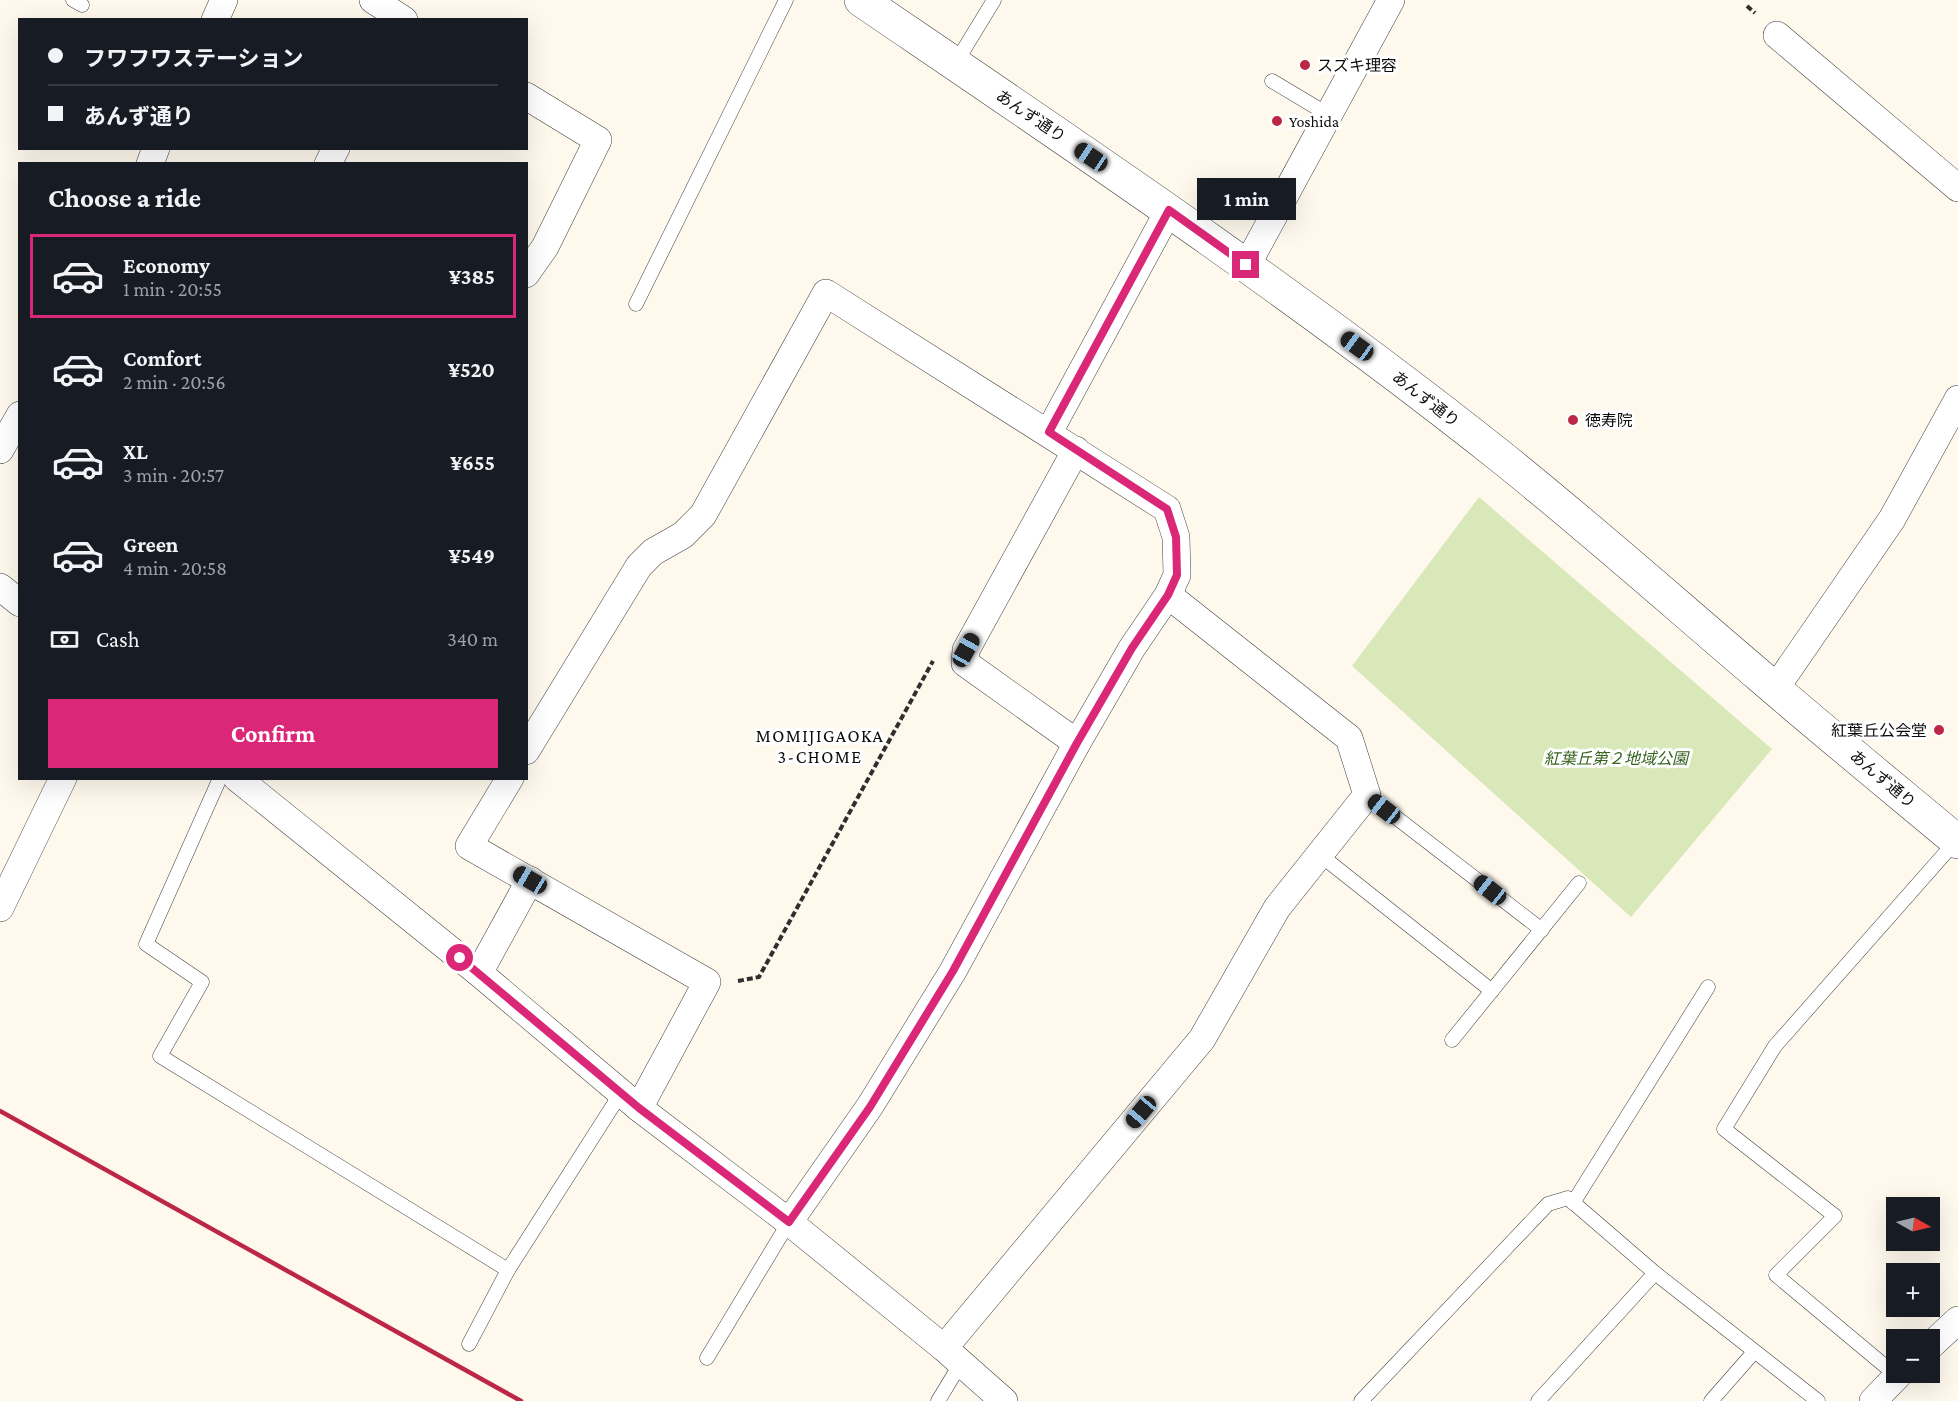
<!DOCTYPE html>
<meta charset="utf-8">
<style>
body{margin:0;font-family:"Crimson Pro","Noto Sans JP",serif;background:#20242c;color:#f1f3f6;height:100vh;display:flex;flex-direction:column;font-size:22px;white-space:nowrap}
*{box-sizing:border-box;margin:0}
p{font-size:20px;color:#9ea1a6}
.icon{flex:none;width:33px;height:33px;fill:none;stroke:currentColor;stroke-width:2;stroke-linecap:round;stroke-linejoin:round}
.map{position:relative;flex:1;overflow:hidden}
.panel{position:absolute;left:18px;top:162px;width:510px;height:618px;display:flex;flex-direction:column;background:#171b24;border-radius:0px;box-shadow:0 6px 24px #0002}
.panel>*{flex:none}
.banner{position:absolute;left:18px;top:18px;width:510px;height:132px;border-radius:0px;box-shadow:0 6px 24px #0002;display:grid;align-content:center;height:132px;padding:0 30px;background:#171b24}
.needle{width:39px;rotate:98deg}
.buttons{position:absolute;left:1886px;top:1197px;display:grid;gap:12px}
.buttons a{display:grid;place-items:center;width:54px;height:54px;border-radius:0px;background:#171b24;box-shadow:0 6px 24px #0002;font-size:30px}
.end{position:absolute;width:27px;height:27px;margin:-14px;border:8px solid #db2777;background:#fff;box-shadow:0 0 0 3px #fff}
.from{border-radius:50%}
.bubble{position:absolute;height:42px;border-radius:0px;background:#171b24;box-shadow:0 6px 24px #0002;font-size:20px;font-weight:700;line-height:42px;text-align:center}
.car{position:absolute;width:18px;height:36px;margin:-18px -9px;border-radius:8px;box-shadow:0 0 4px 2px #0007;background:linear-gradient(#222 24%,#8ab4d8 0 40%,#222 0 76%,#8ab4d8 0 86%,#222 0)}
.banner b{display:flex;align-items:center;gap:21px;height:57px;font-size:22px}
.banner b+b{border-top:2px solid #363941}
.banner i{width:15px;height:15px;background:#f1f3f6}
ul{padding:0;list-style:none}
li{display:flex;align-items:center;gap:18px;height:84px;margin:0 12px 9px;padding:0 18px;border:3px solid transparent;border-radius:0px}
li div{flex:1}
li b{display:block;font-size:22px}
li em{font-style:normal;font-weight:700}
li.active{border-color:#db2777}
li>.icon{width:54px;height:54px;stroke-width:1.5}
h2{padding:0 30px;font-size:27px;line-height:72px}
.pay{display:flex;align-items:center;gap:15px;height:66px;padding:0 30px;font-size:22px}
.pay p{margin-inline-start:auto}
.primary-button{display:flex;gap:12px;margin-top:auto;padding:12px 30px}
.primary-button a{flex:1;height:69px;border-radius:0px;background:#db2777;color:#fff;font-size:24px;font-weight:700;line-height:69px;text-align:center}
.map>svg:first-child{display:block}
.green{fill:#d8e8b8}
.lines{fill:none;stroke-linecap:round;stroke-linejoin:round}
.service-casing{stroke:#404040;stroke-width:15}
.minor-casing{stroke:#404040;stroke-width:28}
.tertiary-casing{stroke:#404040;stroke-width:34}
.path{stroke:#2f2f2f;stroke-width:4;stroke-dasharray:6 3;stroke-linecap:butt}
.service{stroke:#fff;stroke-width:14}
.minor{stroke:#fff;stroke-width:27}
.tertiary{stroke:#fff;stroke-width:33}
.rail{stroke:#bb2744;stroke-width:4.5}
.route{stroke:#db2777;stroke-width:8}
.poi-dot{fill:#bb2744;stroke:#fff;stroke-width:2}
.labels{text-anchor:middle;dominant-baseline:central;stroke-width:6;stroke-linejoin:round;paint-order:stroke}
.poi-label{font-size:16px;fill:#0d0d0d;stroke:#fff;text-anchor:start}
.street-label{font-size:16px;fill:#0d0d0d;stroke:#fff}
.park-label{font-size:16px;font-style:italic;fill:#37631e;stroke:#fff}
.neighbourhood-label{font-size:18px;letter-spacing:1.5px;fill:#0d0d0d;stroke:#fff}
</style>
<div class="map">
<svg width="1958" height="1401" viewBox="0 0 1958 1401">
<rect width="100%" height="100%" fill="#fff9ed"/>
<polygon class="green" points="1479,497 1772,749 1631,917 1352,666"/>
<g class="lines">
<defs>
<g id="service">
<polyline points="73,0 82,5"/>
<polyline points="955,64 994,0"/>
<polyline points="1272,81 1329,115"/>
<polyline points="636,304 786,0"/>
<polyline points="220,778 146,944 202,982 160,1056 508,1270 621,1093"/>
<polyline points="1367,795 1542,930"/>
<polyline points="1319,854 1492,991"/>
<polyline points="1452,1040 1579,883"/>
<polyline points="1573,1203 1708,987"/>
<polyline points="469,1344 508,1270"/>
<polyline points="707,1358 789,1222"/>
<polyline points="1897,1376 1776,1275 1835,1216 1724,1129 1775,1046 1956,841"/>
<polyline points="938,1401 961,1363"/>
<polyline points="1361,1401 1548,1204 1568,1198 1655,1273 1818,1401"/>
<polyline points="1538,1401 1655,1273"/>
<polyline points="1711,1401 1754,1352"/>
</g>
<g id="minor">
<polyline points="373,0 404,20"/>
<polyline points="215,20 224,0"/>
<polyline points="1777,35 1958,188"/>
<polyline points="526,96 598,140 545,247 526,274"/>
<polyline points="150,164 156,148"/>
<polyline points="328,164 336,148"/>
<polyline points="1247,265 1391,0"/>
<polyline points="1049,432 1169,210"/>
<polyline points="0,450 20,415"/>
<polyline points="1076,450 966,650 965,663 1077,743"/>
<polyline points="0,587 20,603"/>
<polyline points="1775,689 1892,519 1958,399"/>
<polyline points="526,751 639,566 653,552 683,535 703,515 826,293 1167,509 1176,537 1177,575 1168,595 1132,648 1077,743 953,971 870,1106 789,1222"/>
<polyline points="237,778 479,973 639,1108 789,1222 944,1348 1004,1401"/>
<polyline points="510,778 469,846 707,982 639,1108"/>
<polyline points="0,908 63,778"/>
<polyline points="479,973 530,880"/>
<polyline points="1929,1347 1958,1320"/>
<polyline points="944,1348 1202,1039 1277,908 1367,795 1349,738 1168,595"/>
<polyline points="1873,1401 1901,1372"/>
</g>
<path id="tertiary" d="M861,0C1077,147 1295,293 1500,456C1589,527 1674,603 1761,677C1826,733 1892,787 1958,842"/>
</defs>
<use href="#service" class="service-casing"/>
<use href="#minor" class="minor-casing"/>
<use href="#tertiary" class="tertiary-casing"/>
<g class="path">
<polyline points="1747,6 1755,13"/>
<polyline points="738,981 759,977 933,661"/>
</g>
<use href="#service" class="service"/>
<use href="#minor" class="minor"/>
<use href="#tertiary" class="tertiary"/>
<polyline class="rail" points="0,1111 521,1401"/>
</g>
<g class="lines">
<polyline class="route" points="460,958 639,1108 789,1222 870,1107 953,971 1077,743 1132,648 1168,595 1177,575 1176,537 1167,509 1049,432 1169,210 1246,265"/>
</g>
<g class="poi-dot">
<circle cx="1305" cy="65" r="6"/>
<circle cx="1277" cy="121" r="6"/>
<circle cx="1573" cy="420" r="6"/>
<circle cx="1939" cy="730" r="6"/>
</g>
<g class="labels">
<g class="poi-label">
<text x="1317" y="65">スズキ理容</text>
<text x="1289" y="121">Yoshida</text>
<text x="1585" y="420">徳寿院</text>
<text x="1927" y="730" text-anchor="end">紅葉丘公会堂</text>
</g>
<g class="street-label">
<text transform="translate(1031 116) rotate(34)">あんず通り</text>
<text transform="translate(1426 399) rotate(38)">あんず通り</text>
<text transform="translate(1883 779) rotate(40)">あんず通り</text>
</g>
<g class="park-label">
<text x="1616" y="758">紅葉丘第２地域公園</text>
</g>
<g class="neighbourhood-label">
<text x="820" y="736">MOMIJIGAOKA<tspan x="820" dy="21">3-CHOME</tspan></text>
</g>
</g>
</svg>
<div class="buttons">
<a><svg class="needle" viewBox="-14 -14 28 28"><path d="M0-13l5 13h-10z" fill="#e53935"/><path d="M0 13l5-13h-10z" fill="#9ea1a6"/></svg></a>
<a>+</a>
<a>−</a>
</div>
<i class="end from" style="left:460px;top:958px"></i>
<i class="end" style="left:1246px;top:265px"></i>
<div class="bubble" style="left:1197px;top:178px;width:99px">1 min</div>
<i class="car" style="left:1091px;top:157px;rotate:304deg"></i>
<i class="car" style="left:1357px;top:346px;rotate:306deg"></i>
<i class="car" style="left:966px;top:650px;rotate:29deg"></i>
<i class="car" style="left:1384px;top:809px;rotate:308deg"></i>
<i class="car" style="left:530px;top:880px;rotate:300deg"></i>
<i class="car" style="left:1490px;top:890px;rotate:308deg"></i>
<i class="car" style="left:1141px;top:1112px;rotate:220deg"></i>
<div class="banner">
<b><i class="from"></i>フワフワステーション</b>
<b><i></i>あんず通り</b>
</div>
<section class="panel">
<h2>Choose a ride</h2>
<ul>
<li class="active"><svg class="icon" aria-label="car" viewBox="0 0 24 24"><path d="M5 17H2v-5l4-1 3-4h7l3 4 3 1v5h-3M9 17h6M6 11h13"/><circle cx="7" cy="17" r="2"/><circle cx="17" cy="17" r="2"/></svg><div><b>Economy</b><p>1 min · 20:55</p></div><em>¥385</em></li>
<li><svg class="icon" aria-label="car" viewBox="0 0 24 24"><path d="M5 17H2v-5l4-1 3-4h7l3 4 3 1v5h-3M9 17h6M6 11h13"/><circle cx="7" cy="17" r="2"/><circle cx="17" cy="17" r="2"/></svg><div><b>Comfort</b><p>2 min · 20:56</p></div><em>¥520</em></li>
<li><svg class="icon" aria-label="car" viewBox="0 0 24 24"><path d="M5 17H2v-5l4-1 3-4h7l3 4 3 1v5h-3M9 17h6M6 11h13"/><circle cx="7" cy="17" r="2"/><circle cx="17" cy="17" r="2"/></svg><div><b>XL</b><p>3 min · 20:57</p></div><em>¥655</em></li>
<li><svg class="icon" aria-label="car" viewBox="0 0 24 24"><path d="M5 17H2v-5l4-1 3-4h7l3 4 3 1v5h-3M9 17h6M6 11h13"/><circle cx="7" cy="17" r="2"/><circle cx="17" cy="17" r="2"/></svg><div><b>Green</b><p>4 min · 20:58</p></div><em>¥549</em></li>
</ul>
<div class="pay"><svg class="icon" aria-label="cash" viewBox="0 0 24 24"><path d="M3 7h18v10H3z"/><circle cx="12" cy="12" r="2"/></svg>Cash<p>340 m</p></div>
<div class="primary-button"><a>Confirm</a></div>
</section>
</div>
